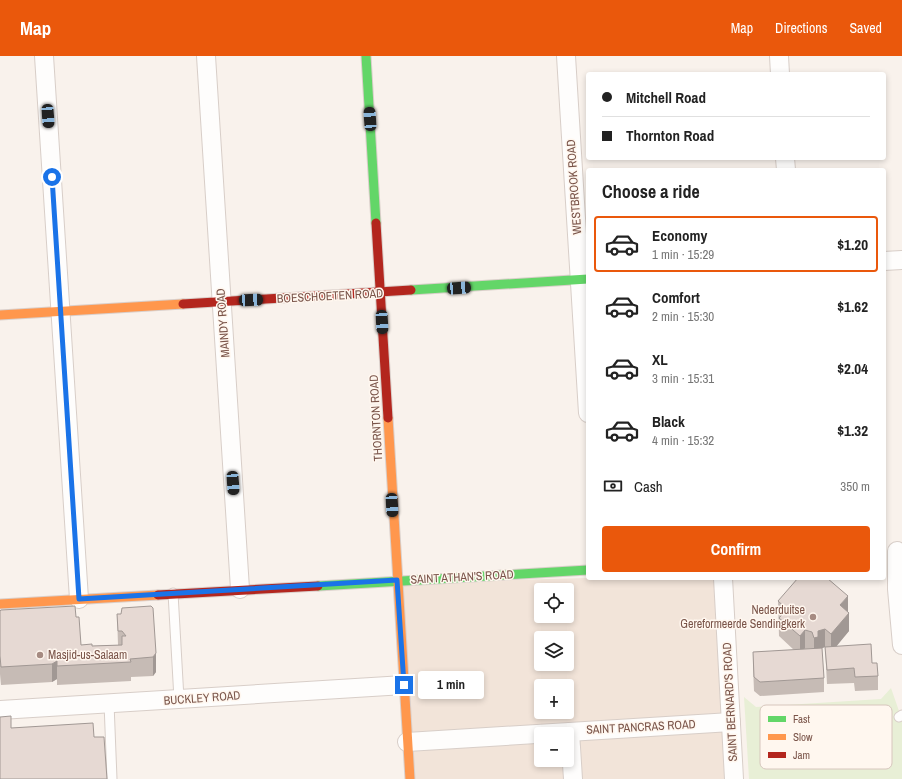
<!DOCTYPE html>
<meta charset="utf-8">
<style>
body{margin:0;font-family:"Archivo Narrow",sans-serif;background:#f6f6f6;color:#222;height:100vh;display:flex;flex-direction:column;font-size:15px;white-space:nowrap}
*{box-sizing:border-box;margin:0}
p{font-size:13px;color:#767676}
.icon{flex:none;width:22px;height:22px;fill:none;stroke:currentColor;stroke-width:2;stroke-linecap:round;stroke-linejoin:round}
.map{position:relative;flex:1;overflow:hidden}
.panel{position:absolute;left:586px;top:112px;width:300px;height:412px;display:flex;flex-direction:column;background:#fff;border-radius:4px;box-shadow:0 2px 6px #0003}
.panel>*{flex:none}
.top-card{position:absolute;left:586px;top:16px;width:300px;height:88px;border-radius:4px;box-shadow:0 2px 6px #0003;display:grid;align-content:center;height:88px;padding:0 16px;background:#fff}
.fabs{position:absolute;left:534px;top:527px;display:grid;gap:8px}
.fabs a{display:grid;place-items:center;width:40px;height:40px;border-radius:4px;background:#fff;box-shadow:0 2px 6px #0003;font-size:20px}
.end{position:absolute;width:18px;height:18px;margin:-9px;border:5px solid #1a73e8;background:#fff;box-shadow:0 0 0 2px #fff}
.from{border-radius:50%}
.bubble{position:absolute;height:28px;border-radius:4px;background:#fff;box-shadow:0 2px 6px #0003;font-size:13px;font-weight:800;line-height:28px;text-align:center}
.car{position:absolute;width:12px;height:24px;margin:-12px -6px;border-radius:5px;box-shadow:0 0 3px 1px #0007;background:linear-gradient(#222 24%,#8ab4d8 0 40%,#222 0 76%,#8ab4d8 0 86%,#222 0)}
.top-card b{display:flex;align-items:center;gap:14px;height:38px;font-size:15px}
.top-card b+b{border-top:1px solid #e0e0e0}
.top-card i{width:10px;height:10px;background:#222}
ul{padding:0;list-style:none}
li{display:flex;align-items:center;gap:12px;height:56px;margin:0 8px 6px;padding:0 8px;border:2px solid transparent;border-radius:4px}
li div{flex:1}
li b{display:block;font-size:15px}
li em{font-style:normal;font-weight:800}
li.on{border-color:#ea580c}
li>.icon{width:36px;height:36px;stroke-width:1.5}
h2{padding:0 16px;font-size:18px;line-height:48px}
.pay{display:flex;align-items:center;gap:10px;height:44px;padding:0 16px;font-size:15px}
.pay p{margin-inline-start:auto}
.cta{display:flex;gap:8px;margin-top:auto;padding:8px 16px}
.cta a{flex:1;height:46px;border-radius:4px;background:#ea580c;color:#fff;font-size:16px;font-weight:800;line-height:46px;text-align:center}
header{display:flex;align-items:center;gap:24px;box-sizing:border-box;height:56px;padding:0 20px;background:#ea580c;color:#fff}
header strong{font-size:19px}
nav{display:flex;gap:22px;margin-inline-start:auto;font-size:14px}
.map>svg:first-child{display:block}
.residential{fill:#f2e4d9;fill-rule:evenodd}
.green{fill:#e8efd6}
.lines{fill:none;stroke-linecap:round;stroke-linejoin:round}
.lane-casing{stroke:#d8cec8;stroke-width:11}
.street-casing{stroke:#d8cec8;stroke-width:20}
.fast-casing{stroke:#dacfca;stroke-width:11}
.slow-casing{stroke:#dacfca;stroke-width:11}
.jam-casing{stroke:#dacfca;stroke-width:11}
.lane{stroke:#fefdfc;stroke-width:9}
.street{stroke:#fefdfc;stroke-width:18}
.fast{stroke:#63d668;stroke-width:9}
.slow{stroke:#ff974d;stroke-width:9}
.jam{stroke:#b3261e;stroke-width:9}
.wall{fill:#c6bbb5}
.shaded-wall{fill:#a19894}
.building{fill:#e6d9d3;stroke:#a19894}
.route{stroke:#1a73e8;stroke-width:5}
.poi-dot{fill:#a68b82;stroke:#fff7ef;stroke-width:1.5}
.labels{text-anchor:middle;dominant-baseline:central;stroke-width:3;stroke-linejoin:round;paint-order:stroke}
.street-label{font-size:12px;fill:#7a5449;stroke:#fff7ef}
.poi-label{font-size:12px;fill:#7a5449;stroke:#fff7ef;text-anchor:end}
.key{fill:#fff7ef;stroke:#d7c6bd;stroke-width:1}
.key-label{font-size:11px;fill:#7a5449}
</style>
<header>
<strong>Map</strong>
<nav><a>Map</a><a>Directions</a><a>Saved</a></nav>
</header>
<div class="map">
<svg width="902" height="723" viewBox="0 0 902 723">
<rect width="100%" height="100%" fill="#f9f2ec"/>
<path class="residential" d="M588,522H722L733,723H411L398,527ZM541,534H567V560H541ZM541,582H567V608H541ZM541,630H567V656H541ZM541,678H567V704H541Z"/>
<polygon class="green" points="891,632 899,655 902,658 902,723 749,723 744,641 756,651 881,643"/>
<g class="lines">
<defs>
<g id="lane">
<polyline points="173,537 179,643"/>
<polyline points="109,647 112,723"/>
<polyline points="899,661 902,659"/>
</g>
<g id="street">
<polyline points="44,0 79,543"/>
<polyline points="206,0 240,533"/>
<polyline points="566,0 588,357"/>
<polyline points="779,0 780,18"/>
<polyline points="785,102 786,114"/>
<polyline points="884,205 902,204"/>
<polyline points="897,495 897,533 902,589"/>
<polyline points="723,522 734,723"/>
<polyline points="0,654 404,629"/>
<polyline points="570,676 573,723"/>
<polyline points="407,686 731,666"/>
</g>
<g id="fast">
<polyline points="366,0 376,167"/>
<polyline points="411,234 588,223"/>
<polyline points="318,530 588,514"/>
</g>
<g id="slow">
<polyline points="0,259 183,248"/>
<polyline points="388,362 410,723"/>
<polyline points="0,548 158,539"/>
</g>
<g id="jam">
<polyline points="376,167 388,362"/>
<polyline points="183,248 411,234"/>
<polyline points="158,539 318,530"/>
</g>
</defs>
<use href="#lane" class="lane-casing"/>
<use href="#street" class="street-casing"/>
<use href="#fast" class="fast-casing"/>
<use href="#slow" class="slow-casing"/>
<use href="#jam" class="jam-casing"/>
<use href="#lane" class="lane"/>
<use href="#street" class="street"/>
<use href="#fast" class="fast"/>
<use href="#slow" class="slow"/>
<use href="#jam" class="jam"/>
</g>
<g class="wall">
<polygon points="778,545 848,556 849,575 836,590 872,607 878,620 878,634 855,635 854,627 827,628 825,591 821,592 824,622 824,636 760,640 754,635 753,610 753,596 794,594 779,580"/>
<polygon points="151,550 156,616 153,620 131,621 131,625 57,629 57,623 52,626 1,629 0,618 0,555 76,561 81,589 92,590 118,589 117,558 121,558"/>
</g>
<g class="shaded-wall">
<polygon points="848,540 848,558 840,549"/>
<polygon points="849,557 849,575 831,597 831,578"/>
<polygon points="825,573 825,591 818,594 814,601 814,582 818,575"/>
<polygon points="805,574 805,592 800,599 800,580"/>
<polygon points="156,597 156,616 153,620 153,601"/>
<polygon points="57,605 57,623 52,626 52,608"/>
</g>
<g class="building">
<polygon points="798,522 827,522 848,540 840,549 849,557 831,578 825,573 818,575 818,581 814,582 812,576 805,574 800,580 779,562 787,553 778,545"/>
<polygon points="75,550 76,561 79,561 81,589 92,588 92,590 122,589 122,580 126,580 122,575 118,575 117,558 121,558 122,552 151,550 153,552 156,597 153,601 130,603 131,606 57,610 57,605 52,608 1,611 0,600 0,555 1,554"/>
<polygon points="871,588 872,607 877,607 878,620 855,621 854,612 827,614 825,591"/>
<polygon points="822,592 824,622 760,626 754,621 753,596"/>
<polygon points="11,660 11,672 93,667 94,681 104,681 107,723 0,723 0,661"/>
</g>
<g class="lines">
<polyline class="route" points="52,121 79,543 397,524 404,629"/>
</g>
<g class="poi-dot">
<circle cx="813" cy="561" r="4"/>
<circle cx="40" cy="599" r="4"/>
</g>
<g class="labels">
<g class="street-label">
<text transform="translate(574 131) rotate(-94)">WESTBROOK ROAD</text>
<text transform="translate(330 240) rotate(-3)">BOESCHOETEN ROAD</text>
<text transform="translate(223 267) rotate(-94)">MAINDY ROAD</text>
<text transform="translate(376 362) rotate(-93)">THORNTON ROAD</text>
<text transform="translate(462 521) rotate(-3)">SAINT ATHAN'S ROAD</text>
<text transform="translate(202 642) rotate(-4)">BUCKLEY ROAD</text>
<text transform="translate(730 646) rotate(-93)">SAINT BERNARD'S ROAD</text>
<text transform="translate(641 671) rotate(-3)">SAINT PANCRAS ROAD</text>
</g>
<g class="poi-label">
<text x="805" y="554">Nederduitse<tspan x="805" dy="14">Gereformeerde Sendingkerk</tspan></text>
<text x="48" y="599" text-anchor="start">Masjid-us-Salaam</text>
</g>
</g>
<rect x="760" y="649" width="132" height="64" rx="6" class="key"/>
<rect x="768" y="660" width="18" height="6" fill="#63d668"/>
<rect x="768" y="678" width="18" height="6" fill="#ff974d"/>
<rect x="768" y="696" width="18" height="6" fill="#b3261e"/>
<g class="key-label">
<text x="793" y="667">Fast</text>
<text x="793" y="685">Slow</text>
<text x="793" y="703">Jam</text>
</g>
</svg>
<div class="fabs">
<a><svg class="icon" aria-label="locate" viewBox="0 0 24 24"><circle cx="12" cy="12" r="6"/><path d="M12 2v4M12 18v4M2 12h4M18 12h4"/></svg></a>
<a><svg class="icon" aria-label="layers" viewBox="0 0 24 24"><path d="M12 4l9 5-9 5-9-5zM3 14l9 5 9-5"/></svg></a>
<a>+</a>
<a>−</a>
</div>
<i class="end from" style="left:52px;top:121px"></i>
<i class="end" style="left:404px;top:629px"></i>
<div class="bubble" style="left:418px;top:615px;width:66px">1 min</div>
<i class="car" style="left:48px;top:60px;rotate:176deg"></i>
<i class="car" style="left:370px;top:63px;rotate:356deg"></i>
<i class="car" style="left:459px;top:232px;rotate:86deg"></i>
<i class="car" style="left:251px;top:244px;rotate:87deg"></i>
<i class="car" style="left:382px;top:266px;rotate:177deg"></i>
<i class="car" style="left:233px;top:427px;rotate:176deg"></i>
<i class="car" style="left:392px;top:449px;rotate:177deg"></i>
<div class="top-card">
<b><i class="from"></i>Mitchell Road</b>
<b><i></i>Thornton Road</b>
</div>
<section class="panel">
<h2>Choose a ride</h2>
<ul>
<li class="on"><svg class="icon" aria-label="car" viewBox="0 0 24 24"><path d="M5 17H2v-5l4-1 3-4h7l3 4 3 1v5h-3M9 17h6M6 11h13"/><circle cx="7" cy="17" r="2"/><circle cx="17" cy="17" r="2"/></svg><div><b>Economy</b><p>1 min · 15:29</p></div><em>$1.20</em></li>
<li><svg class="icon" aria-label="car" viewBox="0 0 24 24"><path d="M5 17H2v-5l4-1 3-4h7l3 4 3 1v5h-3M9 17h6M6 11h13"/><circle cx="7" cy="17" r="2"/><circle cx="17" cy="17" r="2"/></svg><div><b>Comfort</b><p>2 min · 15:30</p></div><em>$1.62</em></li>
<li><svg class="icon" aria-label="car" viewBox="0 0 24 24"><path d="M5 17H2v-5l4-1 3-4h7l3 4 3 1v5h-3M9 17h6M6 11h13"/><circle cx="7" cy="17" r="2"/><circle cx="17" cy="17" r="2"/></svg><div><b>XL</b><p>3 min · 15:31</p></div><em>$2.04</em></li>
<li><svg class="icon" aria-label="car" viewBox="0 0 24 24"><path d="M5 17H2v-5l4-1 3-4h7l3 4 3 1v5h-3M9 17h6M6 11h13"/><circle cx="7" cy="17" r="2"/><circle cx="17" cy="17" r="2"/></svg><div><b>Black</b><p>4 min · 15:32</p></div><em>$1.32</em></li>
</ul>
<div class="pay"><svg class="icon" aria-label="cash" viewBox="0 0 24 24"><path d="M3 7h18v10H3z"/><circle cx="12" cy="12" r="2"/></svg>Cash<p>350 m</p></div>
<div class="cta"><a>Confirm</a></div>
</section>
</div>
